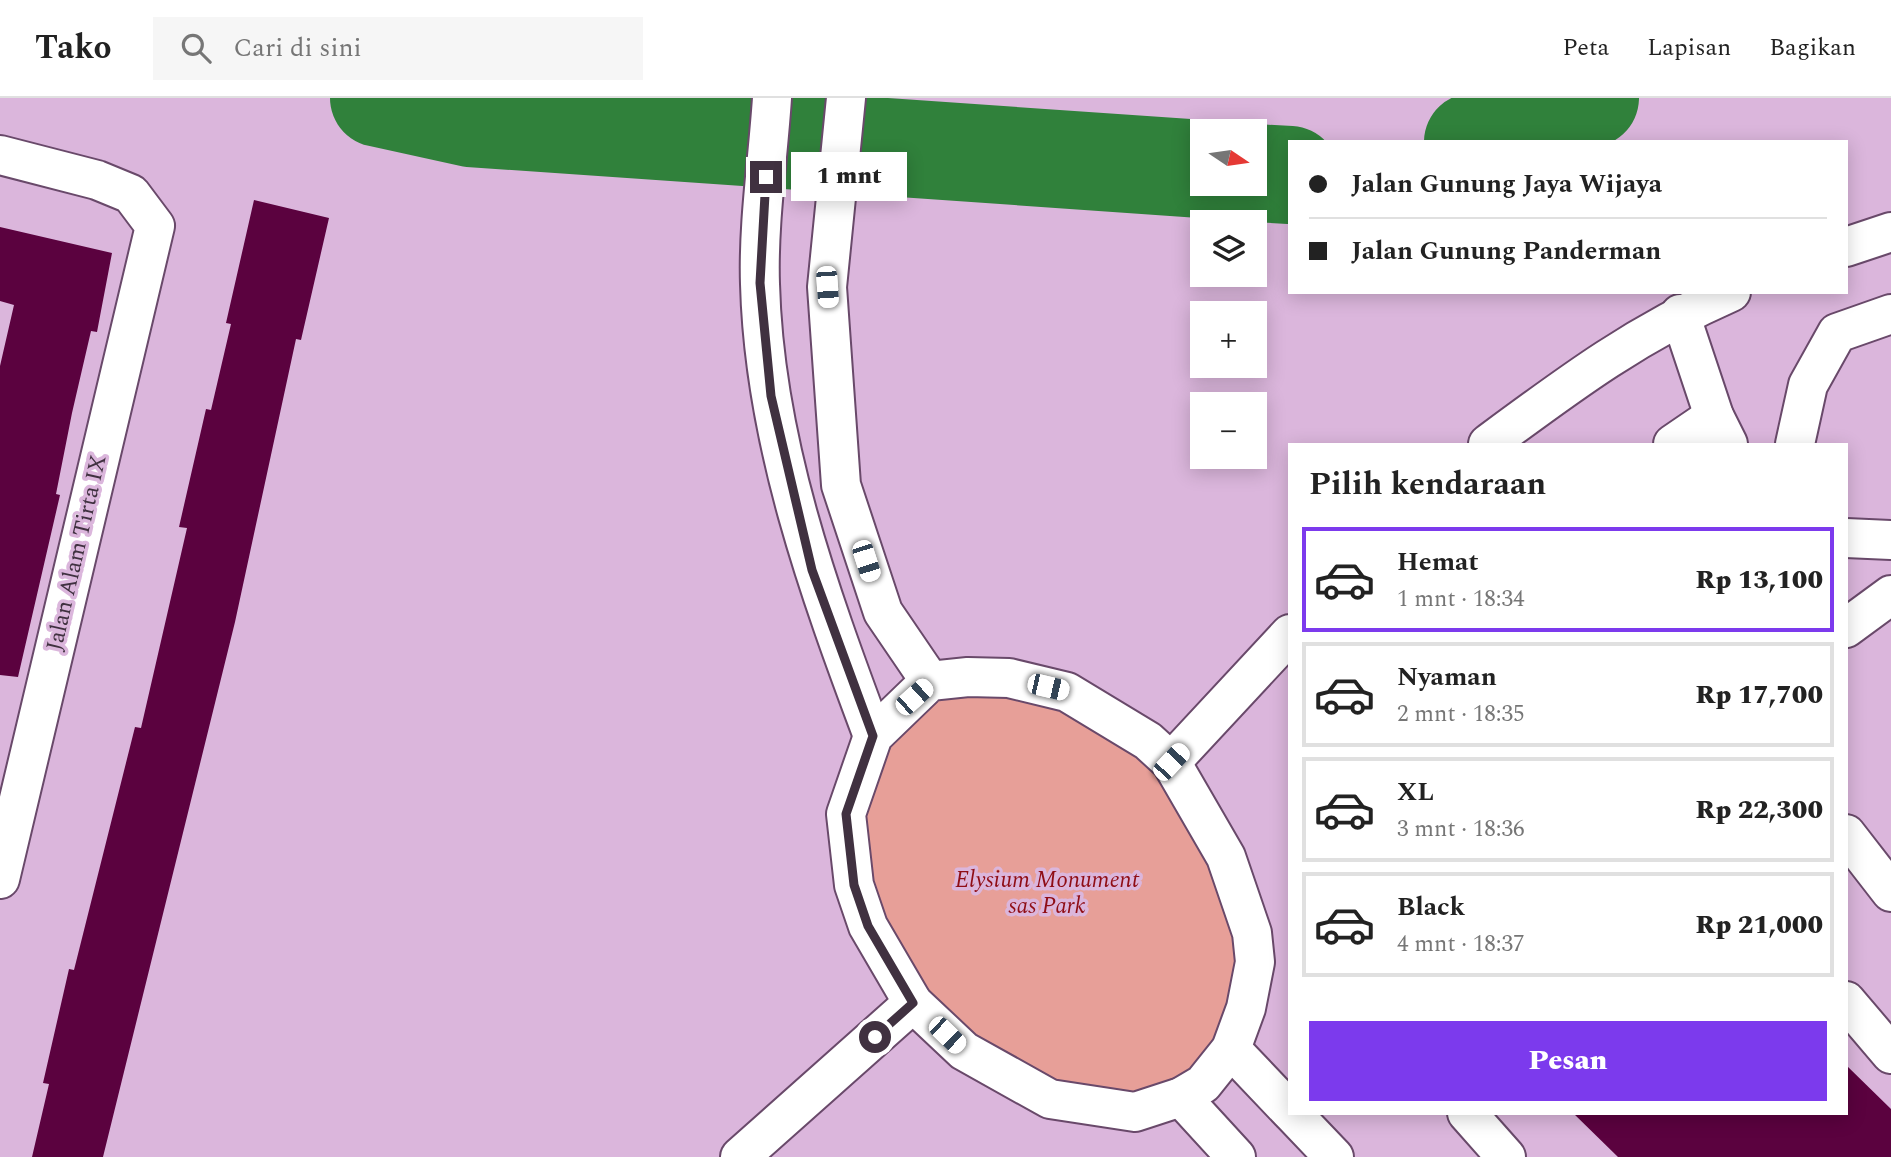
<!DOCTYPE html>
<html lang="id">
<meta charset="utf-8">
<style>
body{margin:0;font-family:Spectral,serif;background:#f6f6f6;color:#222;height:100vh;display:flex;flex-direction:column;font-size:26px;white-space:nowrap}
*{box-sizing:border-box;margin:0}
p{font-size:23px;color:#767676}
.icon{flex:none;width:38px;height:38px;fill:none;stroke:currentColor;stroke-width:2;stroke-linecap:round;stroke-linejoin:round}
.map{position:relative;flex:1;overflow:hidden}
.details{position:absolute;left:1288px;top:345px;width:560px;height:672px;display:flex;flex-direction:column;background:#fff;border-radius:0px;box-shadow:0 4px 18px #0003}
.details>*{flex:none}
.top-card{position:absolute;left:1288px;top:42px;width:560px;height:154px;border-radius:0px;box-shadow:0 4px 18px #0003;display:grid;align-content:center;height:154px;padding:0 21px;background:#fff}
.needle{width:46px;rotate:103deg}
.fabs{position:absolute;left:1190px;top:21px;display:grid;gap:14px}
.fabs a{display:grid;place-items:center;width:77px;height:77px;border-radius:0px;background:#fff;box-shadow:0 4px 18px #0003;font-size:35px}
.end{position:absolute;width:32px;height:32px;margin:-16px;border:9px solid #403140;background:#fff;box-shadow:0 0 0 4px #fff}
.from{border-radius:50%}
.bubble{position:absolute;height:49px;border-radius:0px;background:#fff;box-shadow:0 4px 18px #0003;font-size:23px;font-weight:800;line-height:49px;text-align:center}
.car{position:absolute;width:21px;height:42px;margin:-21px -10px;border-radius:9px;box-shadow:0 0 5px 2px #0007;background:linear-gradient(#fff 24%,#345 0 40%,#fff 0 76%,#345 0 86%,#fff 0)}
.top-card b{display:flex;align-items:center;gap:24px;height:66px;font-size:26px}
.top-card b+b{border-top:2px solid #e0e0e0}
.top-card i{width:18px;height:18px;background:#222}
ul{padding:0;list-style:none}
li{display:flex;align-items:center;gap:21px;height:105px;margin:0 14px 10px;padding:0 7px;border:4px solid #e0e0e0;border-radius:0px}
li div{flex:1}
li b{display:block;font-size:26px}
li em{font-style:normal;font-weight:800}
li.on{border-color:#7c3aed}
li>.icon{width:63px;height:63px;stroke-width:1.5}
h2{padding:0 21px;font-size:32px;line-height:84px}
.cta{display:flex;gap:14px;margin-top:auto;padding:14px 21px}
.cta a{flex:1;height:80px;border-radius:0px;background:#7c3aed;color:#fff;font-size:28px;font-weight:800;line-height:80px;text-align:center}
header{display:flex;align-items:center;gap:42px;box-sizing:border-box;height:98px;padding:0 35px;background:#fff;border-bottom:2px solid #e0e0e0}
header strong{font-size:33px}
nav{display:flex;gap:38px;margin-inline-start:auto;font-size:24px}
.search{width:490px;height:63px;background:#f6f6f6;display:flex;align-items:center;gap:18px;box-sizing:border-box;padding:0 24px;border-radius:0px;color:#767676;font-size:26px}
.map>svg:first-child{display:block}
.green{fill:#e79f98}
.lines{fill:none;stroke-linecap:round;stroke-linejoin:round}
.river{stroke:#30813b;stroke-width:98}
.building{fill:#5b023f}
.minor-casing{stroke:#69496a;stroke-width:42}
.minor{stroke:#fff;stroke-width:38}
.route{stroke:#403140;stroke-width:9}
.labels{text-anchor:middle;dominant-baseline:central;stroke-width:7;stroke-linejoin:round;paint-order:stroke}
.street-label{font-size:23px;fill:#403140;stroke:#dbb6dc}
.park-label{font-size:23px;font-style:italic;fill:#8f0d15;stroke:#dbb6dc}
</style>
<header>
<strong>Tako</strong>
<div class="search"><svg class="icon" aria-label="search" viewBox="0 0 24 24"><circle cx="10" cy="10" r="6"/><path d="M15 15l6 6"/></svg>Cari di sini</div>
<nav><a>Peta</a><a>Lapisan</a><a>Bagikan</a></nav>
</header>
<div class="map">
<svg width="1891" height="1059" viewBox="0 0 1891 1059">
<rect width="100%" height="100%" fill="#dbb6dc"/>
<polygon class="green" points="930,587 1060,599 1165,675 1242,833 1238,909 1199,982 1131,1004 1039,984 915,900 852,720 881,631"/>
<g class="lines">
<g class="river">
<polyline points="379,0 470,20 1202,71"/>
<polyline points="1473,44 1590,0"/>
<polyline points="1255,75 1290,77"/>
</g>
</g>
<g class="building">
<polygon points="254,102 329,120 301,242 296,241 235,524 103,1059 32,1059 49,986 43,985 69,871 74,872 135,629 141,630 187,430 179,429 206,311 211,312 231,226 226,225"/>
<polygon points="0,129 112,155 97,234 91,233 72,315 56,396 60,397 18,579 0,577 0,268 14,207 0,203"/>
<polygon points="1846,967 1891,1011 1891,1059 1618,1059 1573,1015 1846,1015"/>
</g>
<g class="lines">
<defs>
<g id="minor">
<path d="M772,0C768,61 758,125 760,186C764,342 819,494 873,638"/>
<polyline points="846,0 827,189 841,387 883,514 930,583"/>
<polyline points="0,57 97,82 131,96 155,128 0,781"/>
<polyline points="1846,149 1891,134"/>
<polyline points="1680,216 1714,318 1728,346"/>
<path d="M1488,346C1569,286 1637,235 1731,194"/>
<polyline points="1673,346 1714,318"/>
<polyline points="1795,346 1808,287 1837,235 1891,216"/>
<polyline points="1846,440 1891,442"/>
<polyline points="1846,530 1891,497"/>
<polygon points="968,579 1009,580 1067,594 1148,643 1171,664 1226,759 1252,835 1255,864 1246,910 1231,951 1203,986 1181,999 1135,1014 1050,1001 964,953 913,905 868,828 854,787 846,716 873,638 930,583"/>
<polyline points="1171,664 1290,536"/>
<polyline points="1846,736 1891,794"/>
<polyline points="1846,903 1891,956"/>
<polyline points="1231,951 1290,1013"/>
<polyline points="1181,999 1236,1059"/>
<polyline points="1292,1015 1334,1059"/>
<polyline points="1467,1015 1506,1059"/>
<polyline points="740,1059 913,905"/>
</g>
</defs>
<use href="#minor" class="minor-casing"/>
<use href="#minor" class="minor"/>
</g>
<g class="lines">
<polyline class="route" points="766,79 760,185 771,298 812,472 873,638 846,716 854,787 868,828 913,905 875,939"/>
</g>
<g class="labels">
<g class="street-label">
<text transform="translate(77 455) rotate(-77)">Jalan Alam Tirta IX</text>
</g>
<g class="park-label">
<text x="1047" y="782">Elysium Monument<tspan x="1047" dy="26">sas Park</tspan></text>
</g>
</g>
</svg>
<div class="fabs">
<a><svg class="needle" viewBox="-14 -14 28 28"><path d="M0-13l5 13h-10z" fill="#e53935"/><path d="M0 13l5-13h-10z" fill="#767676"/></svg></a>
<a><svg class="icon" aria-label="layers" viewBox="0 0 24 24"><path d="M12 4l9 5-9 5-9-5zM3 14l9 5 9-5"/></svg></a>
<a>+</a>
<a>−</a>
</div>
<i class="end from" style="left:875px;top:939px"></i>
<i class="end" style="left:766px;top:79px"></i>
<div class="bubble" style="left:791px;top:54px;width:116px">1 mnt</div>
<i class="car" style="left:827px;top:189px;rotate:176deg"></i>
<i class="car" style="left:866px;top:463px;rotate:162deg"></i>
<i class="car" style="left:1048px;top:589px;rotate:103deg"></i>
<i class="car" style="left:914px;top:599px;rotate:48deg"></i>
<i class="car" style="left:1171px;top:664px;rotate:43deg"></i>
<i class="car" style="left:947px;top:937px;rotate:134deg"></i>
<div class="top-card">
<b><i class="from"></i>Jalan Gunung Jaya Wijaya</b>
<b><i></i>Jalan Gunung Panderman</b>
</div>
<section class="details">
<h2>Pilih kendaraan</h2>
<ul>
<li class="on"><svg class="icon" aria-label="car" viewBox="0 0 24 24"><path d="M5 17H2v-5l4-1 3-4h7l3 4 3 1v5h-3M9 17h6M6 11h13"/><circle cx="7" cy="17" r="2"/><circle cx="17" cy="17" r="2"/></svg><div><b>Hemat</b><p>1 mnt · 18:34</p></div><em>Rp 13,100</em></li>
<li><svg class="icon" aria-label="car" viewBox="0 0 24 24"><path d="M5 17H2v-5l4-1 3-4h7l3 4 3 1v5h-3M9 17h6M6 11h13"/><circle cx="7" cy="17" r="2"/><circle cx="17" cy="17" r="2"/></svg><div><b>Nyaman</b><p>2 mnt · 18:35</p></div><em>Rp 17,700</em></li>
<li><svg class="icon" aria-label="car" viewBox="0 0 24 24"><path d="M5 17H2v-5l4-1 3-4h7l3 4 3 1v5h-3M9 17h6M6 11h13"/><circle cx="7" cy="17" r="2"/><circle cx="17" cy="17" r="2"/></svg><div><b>XL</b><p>3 mnt · 18:36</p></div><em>Rp 22,300</em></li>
<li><svg class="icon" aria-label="car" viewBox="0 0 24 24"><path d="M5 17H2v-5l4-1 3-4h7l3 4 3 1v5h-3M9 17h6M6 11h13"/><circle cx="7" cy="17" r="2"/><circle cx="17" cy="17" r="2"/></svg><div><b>Black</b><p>4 mnt · 18:37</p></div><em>Rp 21,000</em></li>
</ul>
<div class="cta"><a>Pesan</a></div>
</section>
</div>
